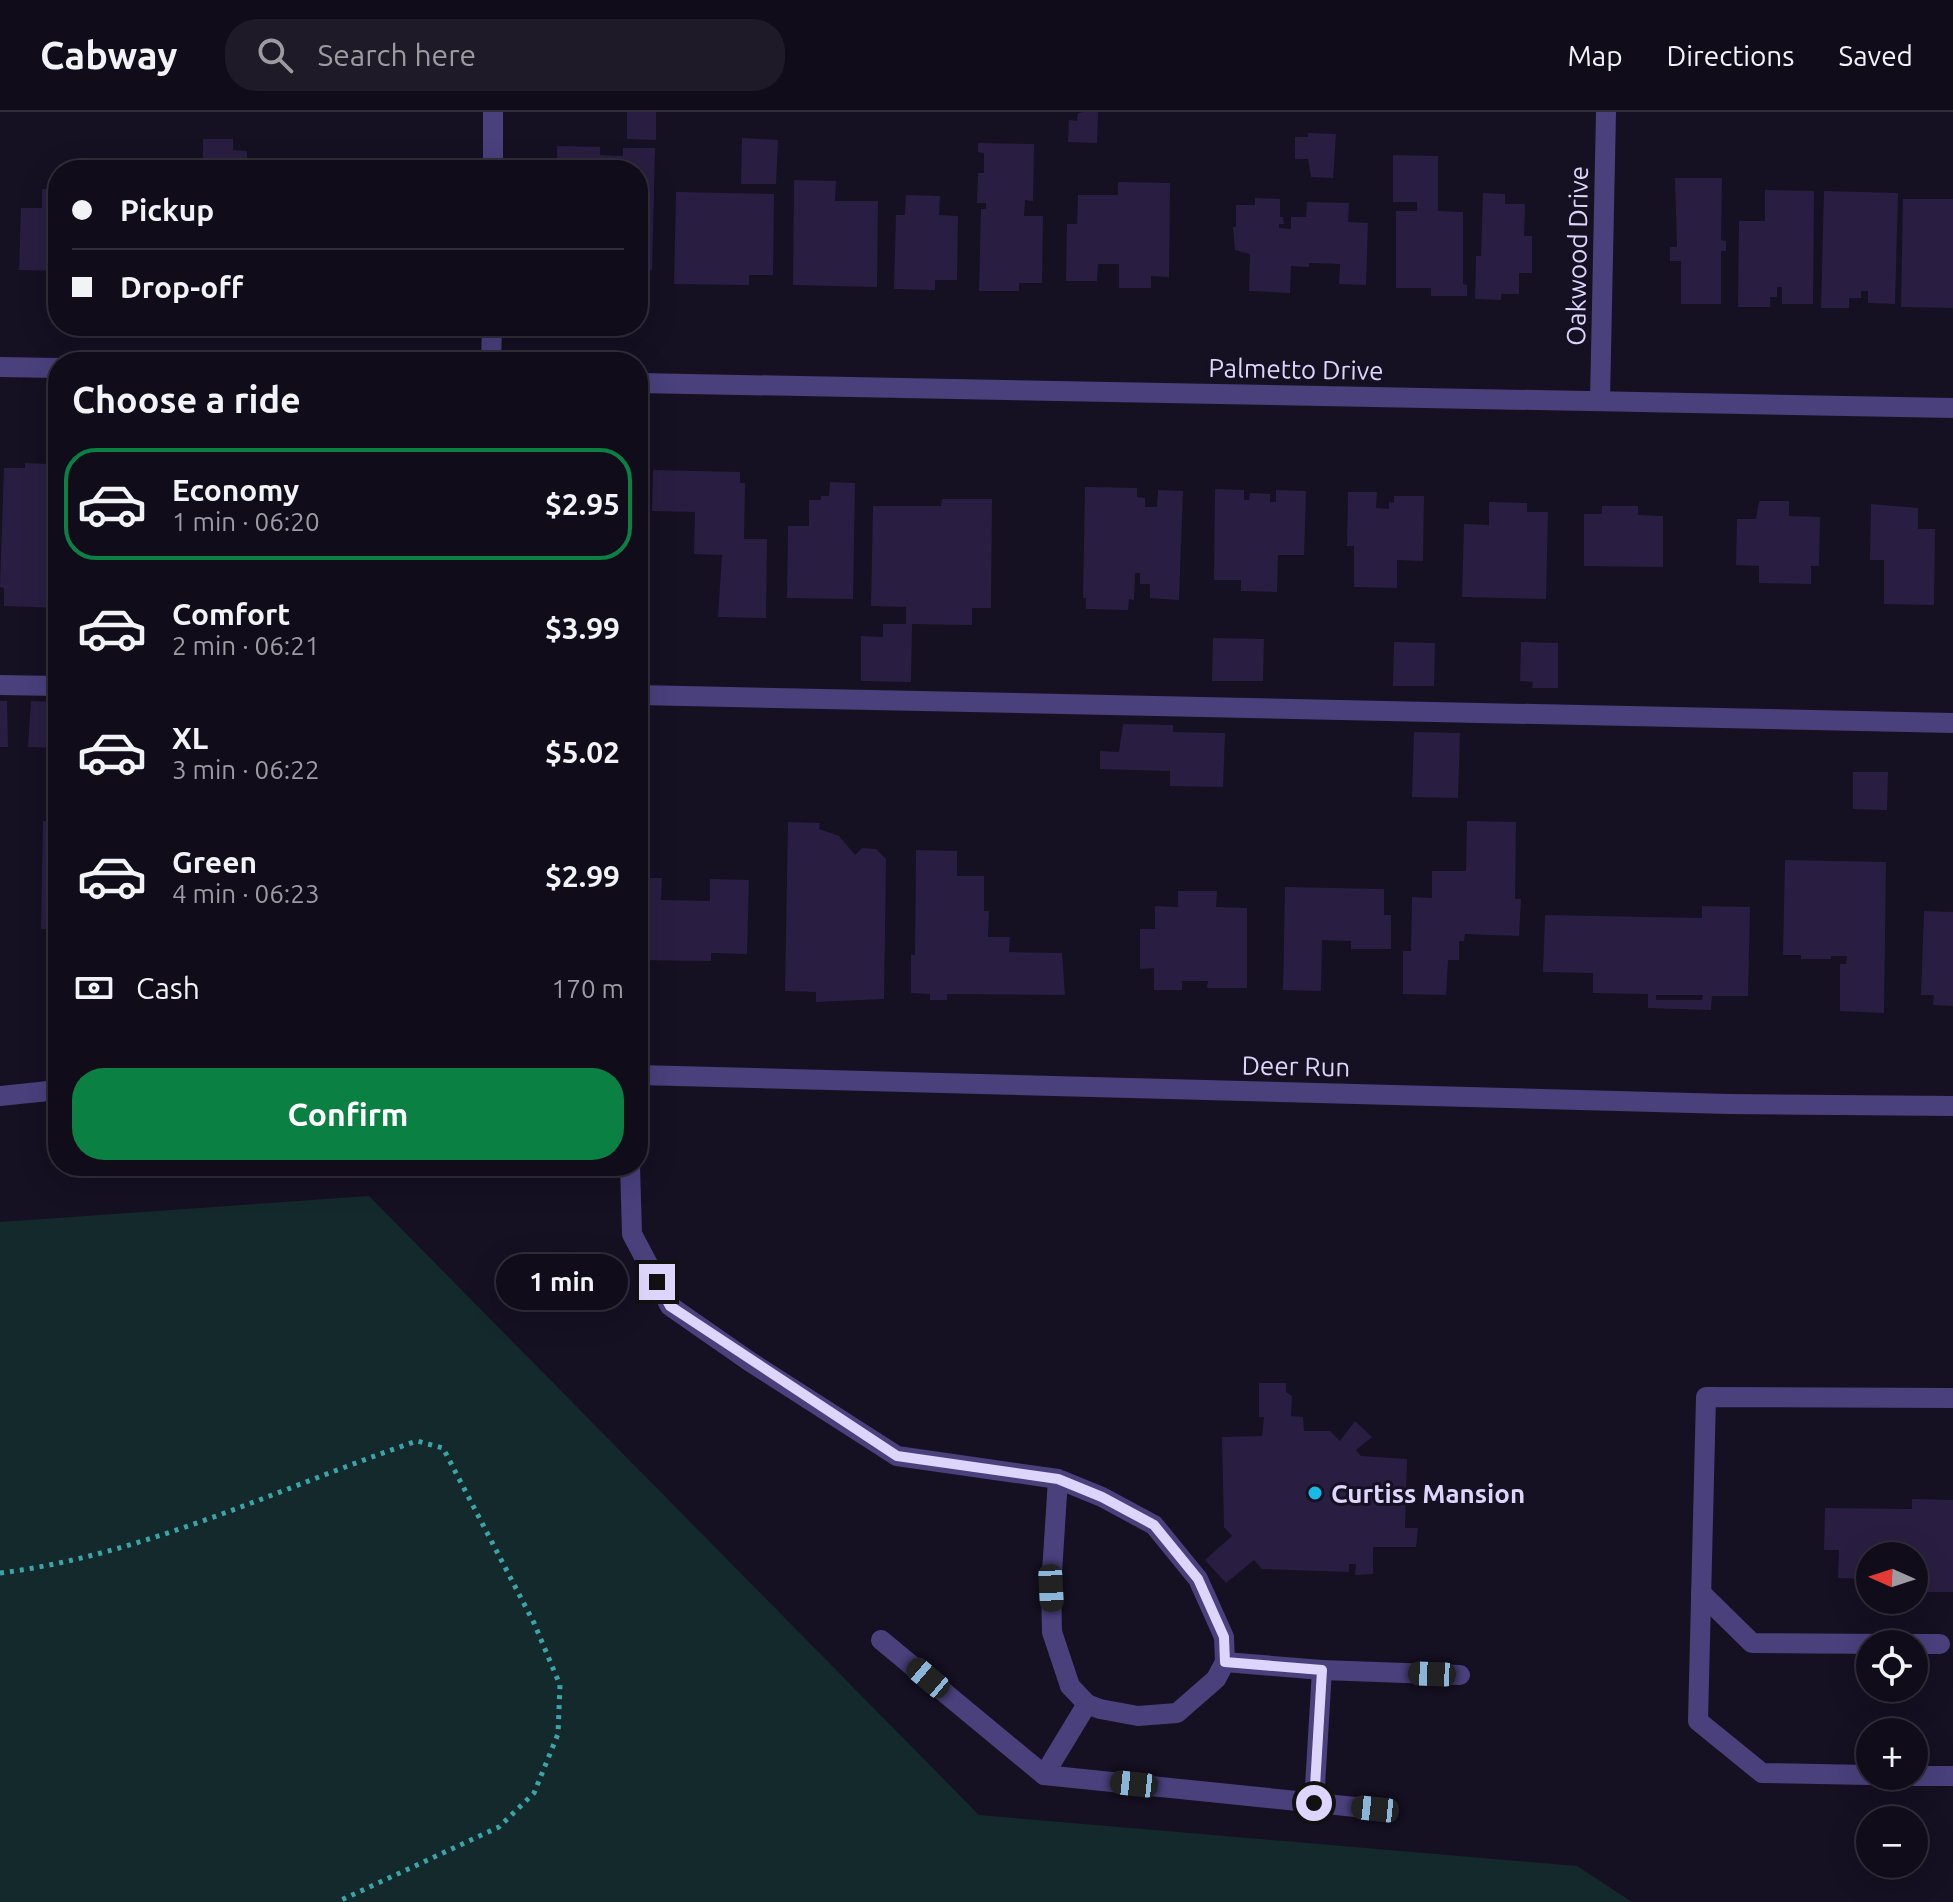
<!DOCTYPE html>
<meta charset="utf-8">
<style>
body{margin:0;font-family:Ubuntu,sans-serif;background:#1e1a27;color:#f1f3f6;height:100vh;display:flex;flex-direction:column;font-size:30px;white-space:nowrap}
*{box-sizing:border-box;margin:0}
p{font-size:26px;color:#9c9ba2}
.icon{flex:none;width:44px;height:44px;fill:none;stroke:currentColor;stroke-width:2;stroke-linecap:round;stroke-linejoin:round}
.map{position:relative;flex:1;overflow:hidden}
.details{position:absolute;left:48px;top:240px;width:600px;height:824px;display:flex;flex-direction:column;background:#100c1a;border-radius:32px;box-shadow:0 8px 32px #0002,0 0 0 2px #302c39}
.details>*{flex:none}
.top-card{position:absolute;left:48px;top:48px;width:600px;height:176px;border-radius:32px;box-shadow:0 8px 32px #0002,0 0 0 2px #302c39;display:grid;align-content:center;height:176px;padding:0 24px;background:#100c1a}
.needle{width:52px;rotate:273deg}
.fabs{position:absolute;left:1856px;top:1430px;display:grid;gap:16px}
.fabs a{display:grid;place-items:center;width:72px;height:72px;border-radius:50%;background:#100c1a;box-shadow:0 8px 32px #0002,0 0 0 2px #302c39;font-size:40px}
.end{position:absolute;width:36px;height:36px;margin:-18px;border:10px solid #ddd5fb;background:#111;box-shadow:0 0 0 4px #111}
.from{border-radius:50%}
.bubble{position:absolute;height:56px;border-radius:28px;background:#100c1a;box-shadow:0 8px 32px #0002,0 0 0 2px #302c39;font-size:26px;font-weight:700;line-height:56px;text-align:center}
.car{position:absolute;width:24px;height:48px;margin:-24px -12px;border-radius:10px;box-shadow:0 0 6px 2px #0007;background:linear-gradient(#222 24%,#8ab4d8 0 40%,#222 0 76%,#8ab4d8 0 86%,#222 0)}
.top-card b{display:flex;align-items:center;gap:28px;height:76px;font-size:30px}
.top-card b+b{border-top:2px solid #302c39}
.top-card i{width:20px;height:20px;background:#f1f3f6}
ul{padding:0;list-style:none}
li{display:flex;align-items:center;gap:24px;height:112px;margin:0 16px 12px;padding:0 8px;border:4px solid transparent;border-radius:32px}
li div{flex:1}
li b{display:block;font-size:30px}
li em{font-style:normal;font-weight:700}
li.current{border-color:#0b8043}
li>.icon{width:72px;height:72px;stroke-width:1.5}
h2{padding:0 24px;font-size:36px;line-height:96px}
.pay{display:flex;align-items:center;gap:20px;height:88px;padding:0 24px;font-size:30px}
.pay p{margin-inline-start:auto}
.primary-button{display:flex;gap:16px;margin-top:auto;padding:16px 24px}
.primary-button a{flex:1;height:92px;border-radius:32px;background:#0b8043;color:#fff;font-size:32px;font-weight:700;line-height:92px;text-align:center}
header{display:flex;align-items:center;gap:48px;box-sizing:border-box;height:112px;padding:0 40px;background:#100c1a;border-bottom:2px solid #302c39}
header strong{font-size:38px}
nav{display:flex;gap:44px;margin-inline-start:auto;font-size:28px}
.search{width:560px;height:72px;background:#1e1a27;display:flex;align-items:center;gap:20px;box-sizing:border-box;padding:0 28px;border-radius:32px;color:#9c9ba2;font-size:30px}
.map>svg:first-child{display:block}
.green{fill:#14292b}
.building{fill:#291e41;fill-rule:evenodd}
.lines{fill:none;stroke-linecap:round;stroke-linejoin:round}
.path{stroke:#3ba4a9;stroke-width:5;stroke-dasharray:4 6;stroke-linecap:butt}
.lane{stroke:#49407c;stroke-width:20}
.street{stroke:#49407c;stroke-width:20}
.route{stroke:#ddd5fb;stroke-width:10}
.poi-dot{fill:#17bae5;stroke:#151022;stroke-width:3}
.labels{text-anchor:middle;dominant-baseline:central;stroke-width:6;stroke-linejoin:round;paint-order:stroke}
.street-label{font-size:26px;fill:#ddd5fb;stroke:#151022}
.poi-label{font-size:26px;font-weight:bold;fill:#ddd5fb;stroke:#151022;text-anchor:start}
</style>
<header>
<strong>Cabway</strong>
<div class="search"><svg class="icon" aria-label="search" viewBox="0 0 24 24"><circle cx="10" cy="10" r="6"/><path d="M15 15l6 6"/></svg>Search here</div>
<nav><a>Map</a><a>Directions</a><a>Saved</a></nav>
</header>
<div class="map">
<svg width="1953" height="1790" viewBox="0 0 1953 1790">
<rect width="100%" height="100%" fill="#151022"/>
<polygon class="green" points="369,1084 979,1703 1577,1754 1632,1790 0,1790 0,1110"/>
<g class="building">
<polygon points="627,0 656,0 656,28 627,27"/>
<polygon points="1084,0 1098,0 1097,31 1068,30 1069,8 1077,9 1078,1"/>
<polygon points="1308,21 1336,22 1333,66 1311,65 1308,47 1295,47 1295,25 1308,25"/>
<polygon points="742,26 778,28 776,72 741,72"/>
<polygon points="203,27 233,27 233,38 247,39 247,58 203,58"/>
<polygon points="978,31 1034,32 1033,89 1025,88 1024,104 1043,104 1042,171 1019,171 1019,179 979,179 981,97 986,97 986,91 977,91 978,61 984,61 984,41 978,40"/>
<polygon points="557,34 600,35 600,43 623,44 623,36 655,36 652,158 638,158 638,58 557,58"/>
<polygon points="1393,43 1438,44 1438,99 1463,100 1463,172 1467,173 1467,184 1431,184 1431,176 1396,176 1396,99 1417,99 1417,90 1393,90"/>
<polygon points="154,50 193,51 193,58 154,58"/>
<polygon points="1675,66 1722,66 1721,128 1726,129 1726,139 1721,139 1721,192 1681,192 1681,149 1670,149 1670,135 1677,135"/>
<polygon points="794,68 836,69 835,89 878,89 877,175 793,173"/>
<polygon points="1118,70 1170,71 1169,165 1151,164 1151,176 1119,176 1119,152 1098,152 1097,169 1066,169 1067,112 1077,112 1078,83 1118,83"/>
<polygon points="42,77 58,78 58,159 19,158 21,96 42,96"/>
<polygon points="1765,78 1814,79 1813,192 1782,192 1782,175 1777,175 1777,185 1770,185 1770,195 1738,195 1739,109 1765,109"/>
<polygon points="1824,79 1898,81 1895,192 1868,191 1868,179 1861,179 1861,186 1849,186 1849,196 1821,196"/>
<polygon points="676,80 774,82 773,163 749,163 749,173 674,172"/>
<polygon points="1483,81 1505,82 1505,92 1525,92 1524,124 1532,124 1532,161 1519,161 1519,182 1501,182 1501,188 1475,187 1476,144 1481,144"/>
<polygon points="906,83 940,84 939,103 958,104 957,168 935,168 935,178 894,177 896,103 905,103"/>
<polygon points="1255,86 1280,87 1280,105 1283,105 1284,112 1279,112 1279,116 1291,117 1291,105 1306,105 1307,90 1349,91 1348,110 1368,111 1366,173 1339,172 1340,152 1309,151 1309,155 1291,154 1290,181 1249,179 1250,142 1235,138 1233,115 1236,115 1236,93 1255,93"/>
<polygon points="1903,87 1953,87 1953,196 1901,195"/>
<polygon points="25,351 48,352 48,357 58,357 58,496 4,494 4,476 0,475 4,356 25,356"/>
<polygon points="653,358 740,360 740,371 745,371 744,427 767,427 766,506 718,505 722,443 694,442 695,400 652,399"/>
<polygon points="830,370 855,371 853,487 787,486 788,414 809,414 809,388 821,388 821,384 829,384"/>
<polygon points="1085,375 1137,376 1137,385 1145,386 1145,395 1157,395 1158,378 1183,379 1179,488 1150,486 1150,472 1140,472 1140,461 1135,461 1134,488 1129,487 1128,498 1086,497 1086,486 1083,486"/>
<polygon points="1215,377 1244,378 1244,388 1249,388 1250,381 1270,382 1270,390 1276,390 1276,378 1306,379 1304,443 1278,443 1277,480 1241,479 1241,468 1214,468"/>
<polygon points="1348,380 1377,380 1376,396 1389,397 1389,390 1394,391 1394,384 1424,384 1423,449 1397,448 1397,476 1354,475 1354,434 1347,434"/>
<polygon points="942,387 992,387 991,496 972,496 972,513 912,512 911,570 861,569 861,524 883,525 883,512 906,512 906,495 871,494 873,394 941,394"/>
<polygon points="1759,389 1789,389 1789,404 1820,405 1819,454 1811,454 1811,472 1759,471 1759,454 1736,453 1737,407 1756,407"/>
<polygon points="1489,390 1527,391 1527,400 1548,400 1546,487 1462,485 1464,412 1489,413"/>
<polygon points="1871,392 1918,396 1918,417 1935,417 1934,493 1884,492 1884,448 1870,448"/>
<polygon points="1602,394 1638,394 1638,403 1663,404 1663,455 1584,454 1584,402 1602,402"/>
<polygon points="1213,526 1264,527 1263,569 1212,569"/>
<polygon points="1394,530 1435,531 1434,574 1393,574"/>
<polygon points="1521,530 1558,531 1558,576 1532,576 1533,570 1520,569"/>
<polygon points="0,589 7,589 8,635 0,635"/>
<polygon points="31,589 58,590 58,636 28,635"/>
<polygon points="1123,612 1173,613 1173,620 1225,621 1223,675 1170,674 1170,659 1100,657 1100,639 1119,640"/>
<polygon points="1414,620 1460,621 1458,686 1412,685"/>
<polygon points="1853,660 1888,660 1887,698 1853,697"/>
<polygon points="43,709 58,709 58,817 41,817"/>
<polygon points="1467,709 1516,710 1515,787 1521,787 1519,824 1465,822 1464,829 1459,829 1459,848 1448,848 1446,883 1403,882 1403,839 1411,839 1412,785 1432,786 1432,759 1466,759"/>
<polygon points="788,710 820,711 819,717 839,724 855,743 862,736 876,737 886,747 884,887 816,890 816,880 785,879"/>
<polygon points="638,718 648,718 647,766 662,766 661,788 710,789 710,767 749,768 747,842 711,841 711,849 638,848"/>
<polygon points="916,738 957,739 957,764 984,764 984,799 989,799 988,825 1010,825 1009,840 1062,841 1065,883 947,882 947,888 930,888 930,882 911,881 911,843 915,843"/>
<polygon points="1785,748 1886,750 1884,901 1840,899 1840,852 1846,852 1847,844 1831,844 1831,847 1801,847 1801,843 1783,843"/>
<polygon points="1285,775 1384,777 1384,803 1391,803 1391,837 1351,837 1351,829 1322,828 1321,879 1283,878"/>
<polygon points="1178,779 1217,779 1216,795 1247,796 1247,876 1207,876 1208,869 1182,869 1182,878 1154,878 1154,856 1140,857 1140,817 1155,817 1155,794 1178,795"/>
<path d="M1702,794L1750,795L1748,884H1712L1711,898L1648,896V882L1593,881V861L1543,860L1545,803L1702,806ZM1656,883H1703L1702,888H1656Z"/>
<polygon points="1924,799 1953,800 1953,894 1933,893 1934,883 1921,883"/>
<polygon points="1259,1271 1286,1271 1286,1280 1292,1284 1291,1304 1303,1305 1304,1319 1330,1319 1340,1329 1355,1309 1372,1325 1356,1338 1361,1344 1407,1347 1405,1416 1418,1416 1416,1435 1373,1435 1373,1462 1355,1463 1356,1452 1349,1452 1349,1460 1262,1457 1254,1448 1226,1471 1205,1448 1232,1424 1224,1415 1222,1325 1262,1324 1264,1305 1259,1305"/>
<polygon points="1912,1387 1953,1388 1953,1480 1914,1480 1914,1444 1870,1444 1870,1467 1838,1466 1839,1438 1824,1438 1825,1396 1912,1397"/>
</g>
<g class="lines">
<path class="path" d="M0,1461C145,1443 279,1376 417,1329L443,1336L534,1511L560,1573L558,1622L534,1681L499,1715L337,1790"/>
<g class="lane">
<polyline points="0,573 58,574"/>
<polyline points="638,583 1953,611"/>
<polyline points="630,1054 632,1122 670,1194 749,1249 897,1344 1058,1367 1102,1385 1154,1413 1198,1467 1224,1525 1225,1550 1216,1567 1177,1601 1138,1604 1100,1597 1087,1592 1070,1574 1052,1520 1051,1476 1058,1367"/>
<polyline points="1701,1481 1752,1531 1886,1532"/>
<polyline points="881,1528 1044,1663 1087,1592"/>
<polyline points="1914,1532 1940,1532"/>
<polyline points="1225,1550 1322,1558 1314,1691"/>
<polyline points="1322,1558 1460,1563"/>
<polyline points="1044,1663 1375,1697"/>
<polyline points="1870,1663 1762,1661 1698,1609 1706,1285 1953,1286"/>
<polyline points="1914,1664 1953,1664"/>
</g>
<g class="street">
<polyline points="493,58 493,0"/>
<polyline points="491,250 492,214"/>
<polyline points="0,255 58,256"/>
<polyline points="638,271 1953,296"/>
<polyline points="1600,289 1606,0"/>
<polyline points="638,963 1729,992 1953,994"/>
<polyline points="0,984 58,978"/>
</g>
</g>
<g class="lines">
<polyline class="route" points="657,1170 670,1194 897,1344 1058,1367 1102,1385 1154,1413 1198,1467 1224,1525 1225,1550 1322,1558 1314,1691"/>
</g>
<circle class="poi-dot" cx="1315" cy="1381" r="8"/>
<g class="labels">
<g class="street-label">
<text transform="translate(1577 144) rotate(-89)">Oakwood Drive</text>
<text transform="translate(1296 257) rotate(1)">Palmetto Drive</text>
<text transform="translate(1296 954) rotate(1)">Deer Run</text>
</g>
<g class="poi-label">
<text x="1331" y="1381">Curtiss Mansion</text>
</g>
</g>
</svg>
<div class="fabs">
<a><svg class="needle" viewBox="-14 -14 28 28"><path d="M0-13l5 13h-10z" fill="#e53935"/><path d="M0 13l5-13h-10z" fill="#9c9ba2"/></svg></a>
<a><svg class="icon" aria-label="locate" viewBox="0 0 24 24"><circle cx="12" cy="12" r="6"/><path d="M12 2v4M12 18v4M2 12h4M18 12h4"/></svg></a>
<a>+</a>
<a>−</a>
</div>
<i class="end from" style="left:1314px;top:1691px"></i>
<i class="end" style="left:657px;top:1170px"></i>
<div class="bubble" style="left:496px;top:1142px;width:132px">1 min</div>
<i class="car" style="left:1051px;top:1476px;rotate:177deg"></i>
<i class="car" style="left:1432px;top:1562px;rotate:272deg"></i>
<i class="car" style="left:928px;top:1566px;rotate:310deg"></i>
<i class="car" style="left:1134px;top:1672px;rotate:276deg"></i>
<i class="car" style="left:1375px;top:1697px;rotate:276deg"></i>
<div class="top-card">
<b><i class="from"></i>Pickup</b>
<b><i></i>Drop-off</b>
</div>
<section class="details">
<h2>Choose a ride</h2>
<ul>
<li class="current"><svg class="icon" aria-label="car" viewBox="0 0 24 24"><path d="M5 17H2v-5l4-1 3-4h7l3 4 3 1v5h-3M9 17h6M6 11h13"/><circle cx="7" cy="17" r="2"/><circle cx="17" cy="17" r="2"/></svg><div><b>Economy</b><p>1 min · 06:20</p></div><em>$2.95</em></li>
<li><svg class="icon" aria-label="car" viewBox="0 0 24 24"><path d="M5 17H2v-5l4-1 3-4h7l3 4 3 1v5h-3M9 17h6M6 11h13"/><circle cx="7" cy="17" r="2"/><circle cx="17" cy="17" r="2"/></svg><div><b>Comfort</b><p>2 min · 06:21</p></div><em>$3.99</em></li>
<li><svg class="icon" aria-label="car" viewBox="0 0 24 24"><path d="M5 17H2v-5l4-1 3-4h7l3 4 3 1v5h-3M9 17h6M6 11h13"/><circle cx="7" cy="17" r="2"/><circle cx="17" cy="17" r="2"/></svg><div><b>XL</b><p>3 min · 06:22</p></div><em>$5.02</em></li>
<li><svg class="icon" aria-label="car" viewBox="0 0 24 24"><path d="M5 17H2v-5l4-1 3-4h7l3 4 3 1v5h-3M9 17h6M6 11h13"/><circle cx="7" cy="17" r="2"/><circle cx="17" cy="17" r="2"/></svg><div><b>Green</b><p>4 min · 06:23</p></div><em>$2.99</em></li>
</ul>
<div class="pay"><svg class="icon" aria-label="cash" viewBox="0 0 24 24"><path d="M3 7h18v10H3z"/><circle cx="12" cy="12" r="2"/></svg>Cash<p>170 m</p></div>
<div class="primary-button"><a>Confirm</a></div>
</section>
</div>
